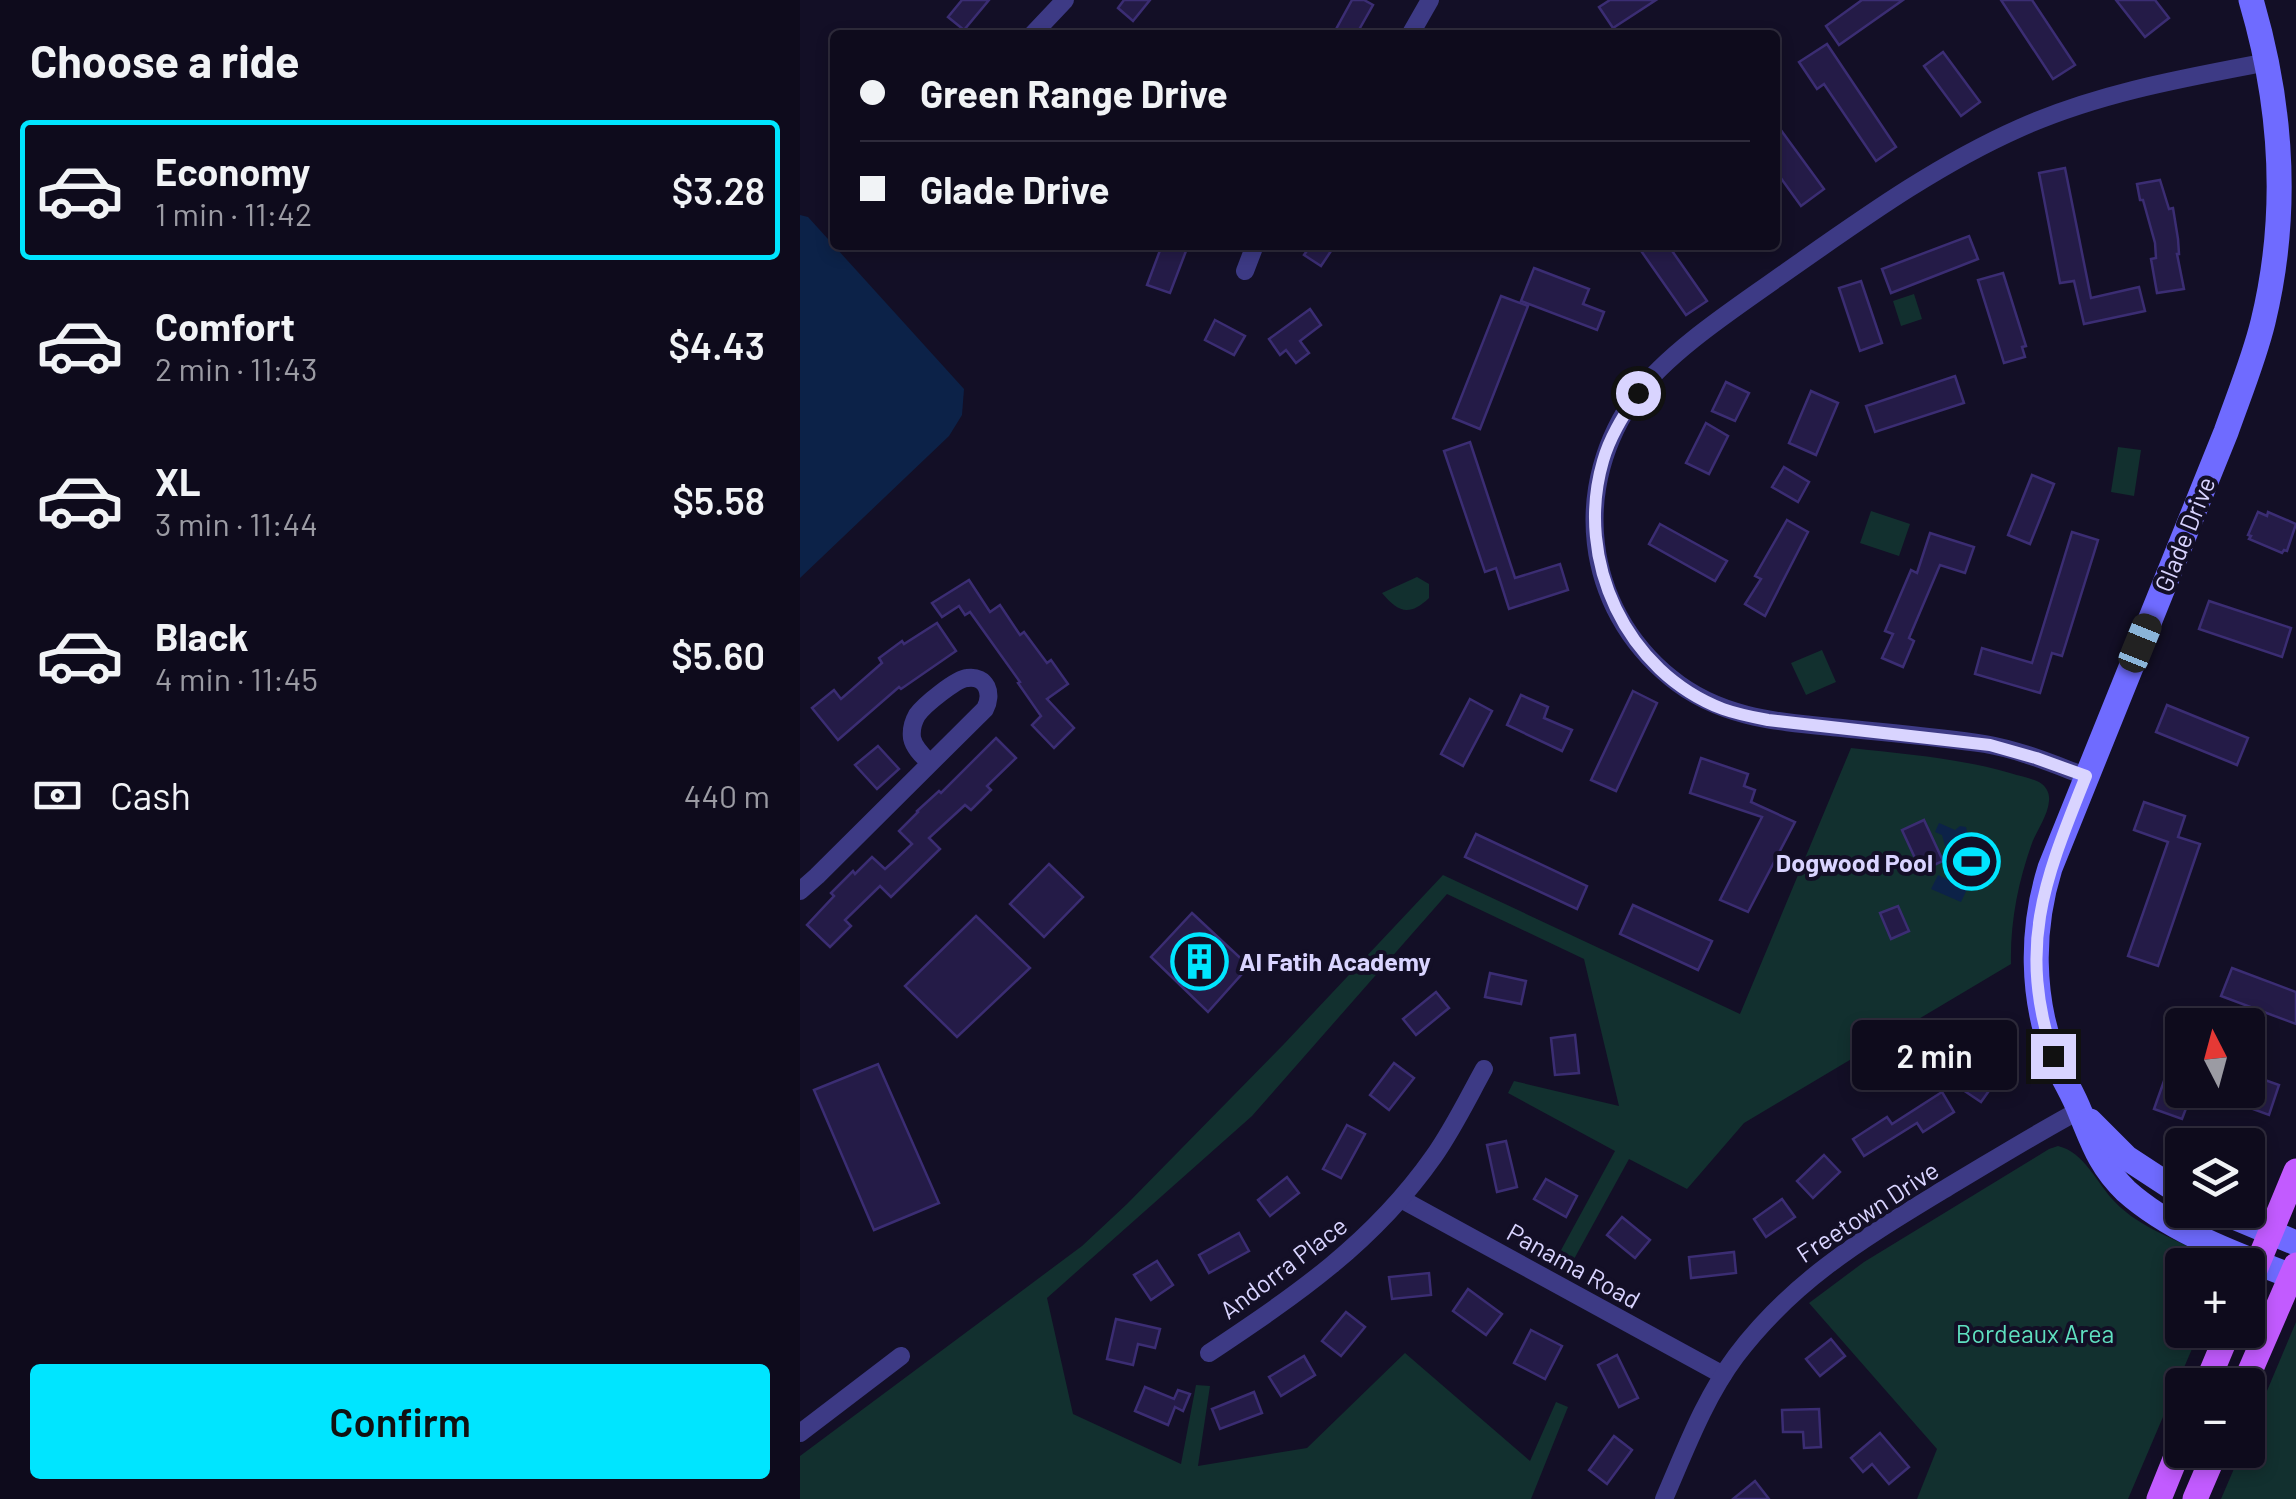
<!DOCTYPE html>
<meta charset="utf-8">
<style>
body{margin:0;font-family:Barlow,sans-serif;background:#1c1929;color:#f1f3f6;height:100vh;display:flex;flex-direction:column;font-size:38px;white-space:nowrap}
*{box-sizing:border-box;margin:0}
p{font-size:32px;color:#9b9ba3}
.icon{flex:none;width:55px;height:55px;fill:none;stroke:currentColor;stroke-width:2;stroke-linecap:round;stroke-linejoin:round}
.map{position:relative;flex:1;overflow:hidden}
.details{display:flex;flex-direction:column;background:#0e0b1c;width:800px}
.details>*{flex:none}
.banner{position:absolute;left:30px;top:30px;width:950px;height:220px;border-radius:10px;box-shadow:0 5px 15px #0003,0 0 0 2px #2e2b3b;display:grid;align-content:center;height:220px;padding:0 30px;background:#0e0b1c}
.needle{width:65px;rotate:354deg}
.fabs{position:absolute;left:1365px;top:1008px;display:grid;gap:20px}
.fabs a{display:grid;place-items:center;width:100px;height:100px;border-radius:10px;background:#0e0b1c;box-shadow:0 5px 15px #0003,0 0 0 2px #2e2b3b;font-size:50px}
.end{position:absolute;width:45px;height:45px;margin:-22px;border:12px solid #d9d4ff;background:#111;box-shadow:0 0 0 5px #111}
.from{border-radius:50%}
.bubble{position:absolute;height:70px;border-radius:10px;background:#0e0b1c;box-shadow:0 5px 15px #0003,0 0 0 2px #2e2b3b;font-size:32px;font-weight:600;line-height:70px;text-align:center}
.car{position:absolute;width:30px;height:60px;margin:-30px -15px;border-radius:12px;box-shadow:0 0 8px 2px #0007;background:linear-gradient(#222 24%,#8ab4d8 0 40%,#222 0 76%,#8ab4d8 0 86%,#222 0)}
.banner b{display:flex;align-items:center;gap:35px;height:95px;font-size:38px}
.banner b+b{border-top:2px solid #2e2b3b}
.banner i{width:25px;height:25px;background:#f1f3f6}
ul{padding:0;list-style:none}
li{display:flex;align-items:center;gap:30px;height:140px;margin:0 20px 15px;padding:0 10px;border:5px solid transparent;border-radius:10px}
li div{flex:1}
li b{display:block;font-size:38px}
li em{font-style:normal;font-weight:600}
li.on{border-color:#00e5ff}
li>.icon{width:90px;height:90px;stroke-width:1.5}
h2{padding:0 30px;font-size:45px;line-height:120px}
.pay{display:flex;align-items:center;gap:25px;height:110px;padding:0 30px;font-size:38px}
.pay p{margin-inline-start:auto}
.cta{display:flex;gap:20px;margin-top:auto;padding:20px 30px}
.cta a{flex:1;height:115px;border-radius:10px;background:#00e5ff;color:#111;font-size:40px;font-weight:600;line-height:115px;text-align:center}
main{display:flex;flex:1;min-height:0}
.map>svg:first-child{display:block}
.green{fill:#12302f}
.water{fill:#0c2248}
.building{fill:#241b47;stroke:#3b2d73;stroke-width:2.5}
.lines{fill:none;stroke-linecap:round;stroke-linejoin:round}
.street{stroke:#3d3a85;stroke-width:18}
.secondary{stroke:#6f6bff;stroke-width:25}
.primary{stroke:#c25bff;stroke-width:25}
.route{stroke:#d9d4ff;stroke-width:12}
.labels{text-anchor:middle;dominant-baseline:central;stroke-width:8;stroke-linejoin:round;paint-order:stroke}
.street-label{font-size:25px;fill:#d9d4ff;stroke:#130f26}
.poi-label{font-size:25px;font-weight:bold;fill:#d9d4ff;stroke:#130f26;text-anchor:end}
.park-label{font-size:25px;fill:#5fe0c0;stroke:#130f26}
</style>
<main>
<section class="details">
<h2>Choose a ride</h2>
<ul>
<li class="on"><svg class="icon" aria-label="car" viewBox="0 0 24 24"><path d="M5 17H2v-5l4-1 3-4h7l3 4 3 1v5h-3M9 17h6M6 11h13"/><circle cx="7" cy="17" r="2"/><circle cx="17" cy="17" r="2"/></svg><div><b>Economy</b><p>1 min · 11:42</p></div><em>$3.28</em></li>
<li><svg class="icon" aria-label="car" viewBox="0 0 24 24"><path d="M5 17H2v-5l4-1 3-4h7l3 4 3 1v5h-3M9 17h6M6 11h13"/><circle cx="7" cy="17" r="2"/><circle cx="17" cy="17" r="2"/></svg><div><b>Comfort</b><p>2 min · 11:43</p></div><em>$4.43</em></li>
<li><svg class="icon" aria-label="car" viewBox="0 0 24 24"><path d="M5 17H2v-5l4-1 3-4h7l3 4 3 1v5h-3M9 17h6M6 11h13"/><circle cx="7" cy="17" r="2"/><circle cx="17" cy="17" r="2"/></svg><div><b>XL</b><p>3 min · 11:44</p></div><em>$5.58</em></li>
<li><svg class="icon" aria-label="car" viewBox="0 0 24 24"><path d="M5 17H2v-5l4-1 3-4h7l3 4 3 1v5h-3M9 17h6M6 11h13"/><circle cx="7" cy="17" r="2"/><circle cx="17" cy="17" r="2"/></svg><div><b>Black</b><p>4 min · 11:45</p></div><em>$5.60</em></li>
</ul>
<div class="pay"><svg class="icon" aria-label="cash" viewBox="0 0 24 24"><path d="M3 7h18v10H3z"/><circle cx="12" cy="12" r="2"/></svg>Cash<p>440 m</p></div>
<div class="cta"><a>Confirm</a></div>
</section>
<div class="map">
<svg width="1496" height="1499" viewBox="0 0 1496 1499">
<rect width="100%" height="100%" fill="#130f26"/>
<g class="green">
<polygon points="1114,294 1122,319 1101,326 1093,301"/>
<polygon points="1318,447 1341,450 1334,496 1311,492"/>
<polygon points="1071,511 1110,524 1099,556 1060,543"/>
<path d="M617,577L629,584V598C609,617 598,612 582,593Z"/>
<polygon points="1022,650 1036,682 1006,695 991,663"/>
<path d="M1051,748C1104,754 1158,758 1210,773C1219,776 1231,778 1239,782C1246,786 1250,793 1249,801C1248,815 1237,830 1232,843C1218,882 1210,923 1211,964L944,1123L887,1189L829,1159L768,1270L754,1263L815,1151L708,1093L714,1081L819,1106L784,959L647,894L452,1116L247,1298L273,1414L381,1464L396,1385L410,1386L398,1466L507,1448L605,1353L730,1461L756,1402L768,1407L731,1499H0V1456L282,1246L327,1204L484,1044L643,875L940,1014Z"/>
<path d="M1258,1146C1284,1152 1297,1183 1314,1201C1342,1231 1383,1240 1417,1262L1416,1265H1382V1330H1400L1328,1499H1117L1137,1449L1009,1303L1064,1262L1249,1149Z"/>
<polygon points="1496,1322 1496,1499 1421,1499 1442,1450 1448,1450 1448,1436"/>
</g>
<g class="water">
<polygon points="0,215 8,217 164,389 162,415 149,436 0,578"/>
<polygon points="1139,823 1155,830 1160,826 1166,827 1169,840 1186,849 1161,902 1131,889 1138,875 1155,883 1171,848 1160,842 1150,847 1145,846 1142,835 1135,832"/>
</g>
<g class="building">
<polygon points="162,0 189,0 164,30 148,17"/>
<polygon points="324,0 350,0 333,21 318,8"/>
<polygon points="552,0 564,0 573,5 556,35 542,35 535,31"/>
<polygon points="810,0 856,0 813,28 799,7"/>
<polygon points="1062,0 1103,0 1039,45 1026,26"/>
<polygon points="1201,0 1232,0 1275,65 1253,79"/>
<polygon points="1316,0 1355,0 1369,18 1345,37"/>
<polygon points="1027,44 1096,147 1076,161 1024,84 1017,89 999,62"/>
<polygon points="1143,52 1180,102 1161,116 1124,66"/>
<polygon points="975,122 1024,189 1001,206 975,170"/>
<polygon points="1265,168 1291,298 1339,287 1345,311 1284,324 1274,281 1260,283 1239,173"/>
<polygon points="1360,180 1369,209 1373,208 1378,239 1379,254 1377,254 1384,289 1357,293 1351,259 1356,258 1355,243 1343,200 1340,200 1337,184"/>
<polygon points="1169,236 1178,259 1091,293 1082,269"/>
<polygon points="362,245 370,245 386,251 370,293 347,285"/>
<polygon points="511,245 535,245 521,266 504,255"/>
<polygon points="837,245 868,245 907,301 886,315"/>
<polygon points="734,268 789,289 783,304 804,312 797,330 721,301"/>
<polygon points="1203,273 1226,346 1222,347 1225,357 1204,363 1178,280"/>
<polygon points="1061,281 1082,343 1060,351 1039,288"/>
<polygon points="701,296 728,306 680,429 653,418"/>
<polygon points="510,309 521,325 500,341 509,353 496,363 486,350 480,355 469,339"/>
<polygon points="415,320 445,336 434,355 405,340"/>
<polygon points="1155,376 1164,403 1075,432 1066,406"/>
<polygon points="926,382 949,393 935,421 912,411"/>
<polygon points="1011,391 1038,403 1016,455 989,443"/>
<polygon points="906,423 928,436 909,474 886,463"/>
<polygon points="670,442 715,578 760,564 768,590 709,609 696,568 685,572 644,451"/>
<polygon points="984,467 1009,482 998,502 972,487"/>
<polygon points="1232,475 1254,484 1230,544 1208,535"/>
<polygon points="1458,512 1467,516 1468,512 1496,524 1487,551 1484,550 1482,553 1449,539 1451,536 1448,535"/>
<polygon points="987,520 1008,532 965,616 945,604 961,579 955,576"/>
<polygon points="860,524 927,561 915,581 849,544"/>
<polygon points="1272,532 1298,540 1262,656 1252,653 1240,693 1175,674 1182,648 1232,663"/>
<polygon points="1130,533 1174,547 1165,573 1140,565 1109,638 1114,641 1103,667 1082,658 1093,634 1085,631 1111,570 1117,573"/>
<polygon points="169,580 190,612 200,605 220,635 224,632 247,663 251,660 268,684 247,699 274,728 254,748 232,725 241,716 218,683 220,682 170,612 165,615 159,606 142,617 132,603"/>
<polygon points="1409,601 1491,628 1482,657 1399,629"/>
<polygon points="137,623 156,651 101,689 99,687 38,740 12,708 34,690 41,699 82,663 79,658 102,641 104,644"/>
<polygon points="833,691 857,703 816,791 791,780"/>
<polygon points="721,695 748,707 744,718 772,730 762,751 707,725"/>
<polygon points="670,699 692,711 663,766 641,754"/>
<polygon points="1367,705 1448,738 1437,765 1356,732"/>
<polygon points="196,738 216,758 187,786 191,790 171,810 165,805 129,838 140,849 91,897 80,886 45,920 51,926 30,947 7,925 34,896 31,893 53,871 55,874 72,857 85,869 94,861 112,844 99,831 118,812 117,811 139,791 141,793"/>
<polygon points="78,746 99,769 77,789 55,765"/>
<polygon points="901,758 948,774 944,786 955,790 951,802 995,822 948,912 920,900 962,817 890,793"/>
<polygon points="1344,802 1385,816 1378,837 1400,844 1358,966 1328,956 1368,842 1334,830"/>
<polygon points="1124,820 1143,861 1121,871 1102,830"/>
<polygon points="676,834 787,886 777,909 665,857"/>
<polygon points="249,864 283,897 244,937 210,904"/>
<polygon points="833,905 912,941 898,970 820,934"/>
<polygon points="1098,906 1109,931 1091,939 1080,913"/>
<polygon points="392,913 449,966 408,1012 351,957"/>
<polygon points="176,916 230,968 157,1037 105,986"/>
<polygon points="1432,968 1496,992 1496,1024 1421,996"/>
<polygon points="690,973 726,981 721,1004 685,997"/>
<polygon points="636,992 649,1008 616,1035 603,1019"/>
<polygon points="775,1035 779,1073 755,1075 751,1038"/>
<polygon points="1189,1052 1208,1064 1181,1102 1163,1090"/>
<polygon points="594,1063 614,1078 589,1110 570,1095"/>
<polygon points="78,1064 139,1203 74,1230 14,1090"/>
<polygon points="1369,1067 1382,1072 1382,1090 1393,1090 1382,1119 1354,1109"/>
<polygon points="1448,1074 1479,1085 1469,1115 1404,1091 1448,1090"/>
<polygon points="1142,1092 1154,1112 1123,1132 1117,1123 1064,1156 1053,1139 1087,1117 1092,1124"/>
<polygon points="547,1125 565,1134 541,1178 523,1169"/>
<polygon points="706,1141 717,1187 697,1192 687,1145"/>
<polygon points="1024,1155 1040,1172 1013,1198 997,1181"/>
<polygon points="487,1177 499,1193 470,1216 458,1200"/>
<polygon points="746,1179 777,1196 766,1217 734,1199"/>
<polygon points="982,1199 995,1217 966,1237 954,1219"/>
<polygon points="822,1217 850,1240 835,1258 807,1235"/>
<polygon points="439,1233 449,1251 409,1273 399,1255"/>
<polygon points="934,1252 936,1273 891,1278 889,1257"/>
<polygon points="357,1261 373,1285 351,1300 334,1275"/>
<polygon points="629,1273 631,1295 592,1299 589,1277"/>
<polygon points="668,1289 702,1314 686,1335 653,1311"/>
<polygon points="546,1312 565,1327 541,1356 522,1341"/>
<polygon points="316,1319 360,1329 355,1348 338,1344 333,1365 307,1359"/>
<polygon points="731,1330 762,1346 745,1379 714,1363"/>
<polygon points="1031,1339 1045,1356 1020,1376 1006,1359"/>
<polygon points="817,1355 838,1398 819,1407 798,1365"/>
<polygon points="504,1356 515,1375 481,1396 469,1377"/>
<polygon points="345,1387 374,1399 378,1390 390,1394 383,1411 375,1407 368,1425 335,1411"/>
<polygon points="454,1392 462,1413 420,1429 412,1409"/>
<polygon points="1019,1409 1021,1447 1004,1448 1003,1432 983,1432 982,1410"/>
<polygon points="1080,1433 1109,1467 1089,1484 1072,1464 1063,1472 1051,1458"/>
<polygon points="814,1436 832,1450 807,1484 789,1470"/>
<polygon points="955,1481 969,1499 933,1499"/>
</g>
<g class="lines">
<g class="street">
<polyline points="232,35 265,0"/>
<polyline points="610,35 630,0"/>
<polyline points="445,271 455,245"/>
<path d="M1285,776C1253,764 1220,750 1185,744C1138,737 1090,733 1042,728C981,722 921,719 871,678C783,607 770,485 837,394C870,351 931,311 976,279C1055,224 1132,167 1220,128C1298,93 1384,78 1468,62"/>
<path d="M0,891L17,876L185,709C193,694 187,675 167,678C156,679 124,705 117,715C113,722 111,730 112,738C114,748 123,756 130,763"/>
<polyline points="601,1199 923,1375"/>
<path d="M409,1353C496,1295 573,1243 634,1156C653,1129 668,1098 684,1069"/>
<polyline points="0,1433 101,1356"/>
<path d="M864,1499C885,1451 904,1399 936,1356C995,1278 1066,1237 1148,1187C1192,1161 1235,1134 1280,1110"/>
</g>
<g class="secondary">
<path d="M1451,0C1482,105 1489,215 1463,322C1454,359 1439,395 1426,432L1250,868C1231,929 1231,996 1254,1057C1261,1076 1273,1093 1280,1112C1293,1143 1300,1166 1326,1191C1373,1233 1438,1255 1496,1278"/>
<polyline points="1290,1121 1327,1158 1382,1194"/>
<polyline points="1417,1210 1496,1243"/>
</g>
<g class="primary">
<polyline points="1448,1287 1496,1171"/>
<polyline points="1406,1385 1429,1330"/>
<polyline points="1444,1385 1496,1265"/>
<polyline points="1359,1499 1382,1442"/>
<polyline points="1395,1499 1416,1450"/>
</g>
</g>
<g class="lines">
<path class="route" d="M838,393C824,415 810,436 803,461C774,560 826,672 923,709C937,714 952,717 968,720L1190,745L1236,758L1286,776C1245,879 1217,944 1253,1056"/>
</g>
<defs>
<symbol id="stadium-ring" viewBox="-11 -11 22 22"><circle r="9.5" fill="#130f26" stroke="#00e5ff" stroke-width="1.5"/><path d="M0-5a6.5 5 0 1 0 0 10a6.5 5 0 1 0 0-10ZM-3.5-1.8h7v3.6h-7Z" fill="#00e5ff"/></symbol>
<symbol id="building-ring" viewBox="-11 -11 22 22"><circle r="9.5" fill="#130f26" stroke="#00e5ff" stroke-width="1.5"/><path d="M-4-6H4V6H1V3H-1V6H-4ZM-2.5-4.3h1.7v1.8h-1.7ZM.8-4.3h1.7v1.8H.8ZM-2.5-1h1.7V.8h-1.7ZM.8-1h1.7V.8H.8Z" fill="#00e5ff"/></symbol>
</defs>
<g fill-rule="evenodd">
<use href="#stadium-ring" x="1140" y="830" width="63" height="63"/>
<use href="#building-ring" x="368" y="930" width="63" height="63"/>
</g>
<g class="labels">
<g class="street-label">
<text transform="translate(1384 534) rotate(-68)">Glade Drive</text>
<text transform="translate(1067 1211) rotate(-33)">Freetown Drive</text>
<text transform="translate(774 1265) rotate(29)">Panama Road</text>
<text transform="translate(483 1267) rotate(-37)">Andorra Place</text>
</g>
<g class="poi-label">
<text x="1133" y="862">Dogwood Pool</text>
<text x="439" y="961" text-anchor="start">Al Fatih Academy</text>
</g>
<g class="park-label">
<text x="1235" y="1333">Bordeaux Area</text>
</g>
</g>
</svg>
<div class="fabs">
<a><svg class="needle" viewBox="-14 -14 28 28"><path d="M0-13l5 13h-10z" fill="#e53935"/><path d="M0 13l5-13h-10z" fill="#9b9ba3"/></svg></a>
<a><svg class="icon" aria-label="layers" viewBox="0 0 24 24"><path d="M12 4l9 5-9 5-9-5zM3 14l9 5 9-5"/></svg></a>
<a>+</a>
<a>−</a>
</div>
<i class="end from" style="left:838px;top:393px"></i>
<i class="end" style="left:1253px;top:1056px"></i>
<div class="bubble" style="left:1052px;top:1020px;width:165px">2 min</div>
<i class="car" style="left:1340px;top:643px;rotate:22deg"></i>
<div class="banner">
<b><i class="from"></i>Green Range Drive</b>
<b><i></i>Glade Drive</b>
</div>
</div>
</main>
